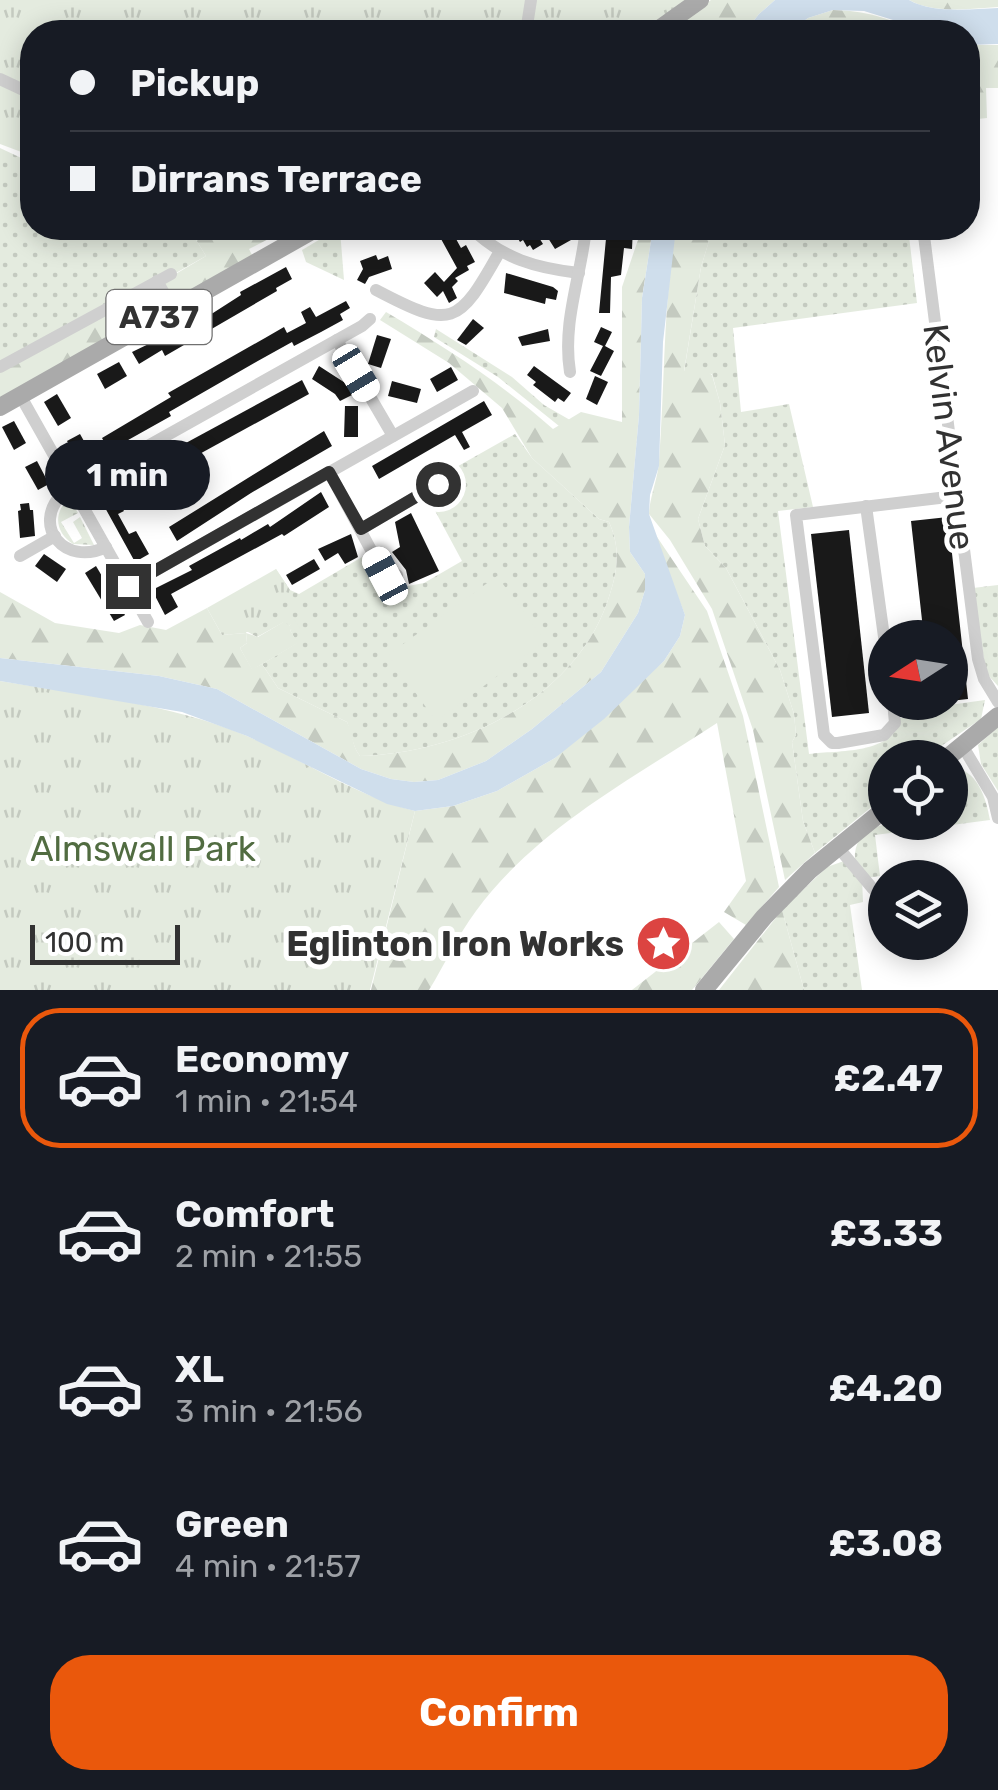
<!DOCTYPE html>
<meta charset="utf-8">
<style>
body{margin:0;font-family:Rubik,sans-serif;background:#20242c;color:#f1f3f6;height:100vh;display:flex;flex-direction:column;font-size:38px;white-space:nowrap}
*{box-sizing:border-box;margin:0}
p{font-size:32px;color:#9ea1a6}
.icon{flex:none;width:55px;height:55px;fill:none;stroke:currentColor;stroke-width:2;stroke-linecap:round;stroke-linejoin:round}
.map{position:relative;height:990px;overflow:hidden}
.drawer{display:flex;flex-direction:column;background:#171b24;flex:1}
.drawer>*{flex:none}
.top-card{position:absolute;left:20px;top:20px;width:960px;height:220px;border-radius:40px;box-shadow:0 5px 25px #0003;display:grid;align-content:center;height:220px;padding:0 50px;background:#171b24}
.needle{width:65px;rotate:258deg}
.fabs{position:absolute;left:868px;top:620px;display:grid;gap:20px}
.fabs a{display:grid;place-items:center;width:100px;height:100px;border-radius:50%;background:#171b24;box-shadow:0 5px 25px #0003;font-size:50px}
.scale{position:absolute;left:30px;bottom:25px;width:150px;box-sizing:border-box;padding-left:10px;border:5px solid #323232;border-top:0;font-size:28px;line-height:35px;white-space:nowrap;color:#323232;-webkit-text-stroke:8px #fff;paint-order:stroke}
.end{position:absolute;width:45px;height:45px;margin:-22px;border:12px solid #323232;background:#fff;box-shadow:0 0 0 5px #fff}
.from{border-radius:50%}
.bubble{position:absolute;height:70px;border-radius:35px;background:#171b24;box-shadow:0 5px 25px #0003;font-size:32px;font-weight:700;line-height:70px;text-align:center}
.car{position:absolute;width:30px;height:60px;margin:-30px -15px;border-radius:12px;box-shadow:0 0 8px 2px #0007;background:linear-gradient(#fff 24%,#345 0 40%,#fff 0 76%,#345 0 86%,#fff 0)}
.top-card b{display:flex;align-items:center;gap:35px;height:95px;font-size:38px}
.top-card b+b{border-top:2px solid #363941}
.top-card i{width:25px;height:25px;background:#f1f3f6}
ul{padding:18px 0 0;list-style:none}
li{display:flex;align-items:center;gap:30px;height:140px;margin:0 20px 15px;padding:0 30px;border:5px solid transparent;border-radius:40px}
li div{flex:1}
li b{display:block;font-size:38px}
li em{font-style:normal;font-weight:700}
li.current{border-color:#ea580c}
li>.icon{width:90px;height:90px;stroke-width:1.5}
.button{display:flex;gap:20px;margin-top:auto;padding:20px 50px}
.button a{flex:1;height:115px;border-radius:40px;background:#ea580c;color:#fff;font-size:40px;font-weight:700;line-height:115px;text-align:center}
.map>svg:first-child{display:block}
.grass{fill:url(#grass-dots)}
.forest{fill:url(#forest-firs)}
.park{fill:url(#park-tufts)}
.pitch{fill:#e4ebdf}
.water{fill:#cfdeec}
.building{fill:#191919}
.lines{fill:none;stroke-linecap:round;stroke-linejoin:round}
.minor{stroke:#cfcfcf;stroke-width:12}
.major{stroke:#aaa;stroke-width:18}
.route{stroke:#323232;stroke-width:12}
.labels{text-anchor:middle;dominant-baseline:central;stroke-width:10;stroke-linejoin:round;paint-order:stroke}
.shield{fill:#fff;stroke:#707070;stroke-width:2.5}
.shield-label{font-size:32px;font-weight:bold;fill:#323232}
.street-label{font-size:35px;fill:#323232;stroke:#fff}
.park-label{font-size:35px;fill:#516c41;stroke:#fff}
.poi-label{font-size:35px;font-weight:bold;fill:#323232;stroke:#fff;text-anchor:end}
</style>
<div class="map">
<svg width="998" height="990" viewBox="0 0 998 990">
<defs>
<pattern id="grass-dots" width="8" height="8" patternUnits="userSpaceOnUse" patternTransform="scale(2.5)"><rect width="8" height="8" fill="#e4ebdf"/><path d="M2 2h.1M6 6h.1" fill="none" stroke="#c4cac0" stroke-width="1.8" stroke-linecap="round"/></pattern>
<pattern id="forest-firs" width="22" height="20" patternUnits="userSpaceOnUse" patternTransform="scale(2.5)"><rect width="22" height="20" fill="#e4ebdf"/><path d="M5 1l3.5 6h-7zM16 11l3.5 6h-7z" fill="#c4cac0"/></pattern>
<pattern id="park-tufts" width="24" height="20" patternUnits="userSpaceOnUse" patternTransform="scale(2.5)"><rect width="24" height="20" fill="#e4ebdf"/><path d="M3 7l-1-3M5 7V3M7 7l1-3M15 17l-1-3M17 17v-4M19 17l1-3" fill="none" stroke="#c4cac0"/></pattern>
</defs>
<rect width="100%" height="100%" fill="#fff"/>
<g class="grass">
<polygon points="0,148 32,163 32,228 176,228 193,235 206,256 0,372"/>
<polygon points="339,228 340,230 344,280 306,262 302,250"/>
<path d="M713,228H908L917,303L733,328L741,412L789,404L813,507L778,511L809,754C838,750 894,755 900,718L913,717V710L985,700L981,719L925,757L885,758V796L815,853L803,821L792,742L796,735L794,714L780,670L726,568L705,546L698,519L725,445L720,403L712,374L684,372L701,267Z"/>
<polygon points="436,329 512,377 544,405 570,420 559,426 498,377 434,337"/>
<path d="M515,434L532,458L599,519L609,522C622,551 617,574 607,603C572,701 459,753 360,756C352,746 352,734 347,722L278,688L262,664L297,643L290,630L295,627L292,623L288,627L284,622L257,637L248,632H227L276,569L290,590L299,594L362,557L381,591L424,583L462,561L426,494L441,486L437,478Z"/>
<path d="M67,500H70L78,513L61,522L74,543L82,538L73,522L80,517L94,545L73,544C56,533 53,515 67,500Z"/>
<polygon points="998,585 998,686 986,673 973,588"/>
<polygon points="998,727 998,791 981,764 978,745"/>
<path d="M951,767C977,769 986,797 990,820L875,835L880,876L867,878L855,860C852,813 920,822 950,822Z"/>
<polygon points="844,861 862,878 863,902 850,905 862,990 804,990 782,910 827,867"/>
</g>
<g class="forest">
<polygon points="711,0 775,0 759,14 745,32 666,32"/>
<path d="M909,0H998V7C970,9 934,14 909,0Z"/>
<path d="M833,10C865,11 888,17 916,32H789L808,18Z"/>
<polygon points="968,45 998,45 998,88 986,88 987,118 968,120"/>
<polygon points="176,228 283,228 282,232 249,249 253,257 175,299 162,282 206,256 193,235"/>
<path d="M642,228H653L642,298L639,415L629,527L630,552L645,574V590L638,613L601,672L532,729L486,761L438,780L414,782L391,779L361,769L217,689L159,676L0,658V592L55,623L119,633L140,625L166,630L207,608L222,635L246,633L247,643L240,648L252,669L262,664L278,688L347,722C354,734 351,745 360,756C459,753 572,701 607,603C617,574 622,551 609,522L599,519L532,458L502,408L449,363L380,320L386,312C445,347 501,383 553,429L581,412L622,422V287Z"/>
<path d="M676,228H713L701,267L684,371L701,367L712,375L720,403L725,445L698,519L705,546L726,568L780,670L794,714L796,735L792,742L803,821L815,853L785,880L753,730L712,609L670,540L649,514C650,495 658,479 659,461C665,382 663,305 676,228Z"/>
<polygon points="156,286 163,303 161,309 0,399 0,372"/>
<path d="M651,528L707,611L743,716L779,887L746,925L724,912L746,881L717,723C633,778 536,829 476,911C458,935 445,964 429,990H371L415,811L453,806L497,791L555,758L664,661L680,636L685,615Z"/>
<polygon points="782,910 804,990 719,990"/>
<polygon points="719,922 734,939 692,990 632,990"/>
</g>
<g class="park">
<polygon points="0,0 690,0 645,32 32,32 32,156 0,144"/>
<path d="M276,569L290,590C280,613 253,615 246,633L222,635L207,608Z"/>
<path d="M0,681C83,695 169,703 247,736C304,760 356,796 415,811L370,990H0Z"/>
</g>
<g class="pitch">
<polygon points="497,576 545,641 436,721 388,655"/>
<polygon points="294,619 300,628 290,630 298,643 252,670 240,648 247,643 246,633 258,637 285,621 289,626"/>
</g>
<g class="water">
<path d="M775,0H909C934,14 970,9 998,8V44L968,45V32H916L893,20L864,11L833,10L808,18L789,32H745L759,14Z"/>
<polygon points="653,228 676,228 663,342 659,466 650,495 649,514 685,615 680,636 664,661 604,719 555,758 497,791 453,806 415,811 387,804 247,736 182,712 0,681 0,658 159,676 217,689 361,769 391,779 414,782 438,780 486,761 532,729 601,672 638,613 645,590 645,574 630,552 629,527 639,415 642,298"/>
</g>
<g class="building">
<polygon points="435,228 450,228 461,248 466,245 475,262 467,266 469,270 455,278 458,281 452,287 457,298 449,303 443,291 437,297 424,283 435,272 444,282 457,268"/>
<polygon points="512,228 533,228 543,244 533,250 530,245 527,247 523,240 520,242"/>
<polygon points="552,228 576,228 567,233 571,240 555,249 548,238 555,234"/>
<polygon points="607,228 633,228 632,249 624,248 621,275 611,277 610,313 599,313"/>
<polygon points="376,255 378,260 388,256 392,269 369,277 365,284 357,280 363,269 360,261"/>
<polygon points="286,267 292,279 276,288 277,291 165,356 162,350 139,364 132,352 213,313 241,295 240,292"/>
<polygon points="506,273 553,287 558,291 556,300 546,298 545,304 504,293"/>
<polygon points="346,301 350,308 340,314 343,320 321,332 294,346 292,342 256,362 169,412 171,416 121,444 119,442 108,449 102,438 171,397 168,393 265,338 284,327 287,333 306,323 301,312 310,307 316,317"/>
<polygon points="473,319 484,328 466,345 457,340"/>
<polygon points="601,327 612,332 605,346 614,351 601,376 590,371 603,346 594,342"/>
<polygon points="548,329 550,341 522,346 518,337"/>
<polygon points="377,335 391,339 381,368 368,364"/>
<polygon points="119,362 127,376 105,389 97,374"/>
<polygon points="319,366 353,388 356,393 340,401 335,394 312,379"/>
<polygon points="534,366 571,393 564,402 558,398 555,402 533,385 536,382 527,375"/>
<polygon points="451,367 458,380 437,392 430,379"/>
<polygon points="595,376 608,382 597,405 586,399"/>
<polygon points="302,380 309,394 143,485 136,470"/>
<polygon points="392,381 421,389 417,403 388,396"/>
<polygon points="57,394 71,418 58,426 44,402"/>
<polygon points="484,401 492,415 462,432 470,447 464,450 455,435 379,479 372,466"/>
<polygon points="345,406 358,406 358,437 344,437"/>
<polygon points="14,421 26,443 14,450 2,427"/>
<polygon points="324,431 332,446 251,493 177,541 169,527"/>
<polygon points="80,434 93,457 80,464 67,441"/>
<polygon points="37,461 49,484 38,490 25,467"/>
<polygon points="103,483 107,490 111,488 124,511 118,514 129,534 136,531 149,554 135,562 98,495 95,487"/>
<polygon points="321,492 329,507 284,536 282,534 171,594 178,607 165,615 152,590 192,570 189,566 240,538 241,540 268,524 270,527"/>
<polygon points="29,503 30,510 33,510 35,536 20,538 18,511 21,510 20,504"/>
<polygon points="411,513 439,571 409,584 406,570 392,552 400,547 395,522"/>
<polygon points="948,517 968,699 950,701 950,638 924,638 911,521"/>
<polygon points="849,530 869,713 832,717 811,534"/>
<polygon points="351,534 358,557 345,564 338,553 325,561 318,549"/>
<polygon points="44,554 66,569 57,582 35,566"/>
<polygon points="314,559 320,569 292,585 286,575"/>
<polygon points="96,566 125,615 114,621 85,573"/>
</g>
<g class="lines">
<g class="minor">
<polyline points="526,32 531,0"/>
<polyline points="0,79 32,94"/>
<path d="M471,228C503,259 536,268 579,273"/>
<polyline points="923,228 978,659 984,679 998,702"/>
<polyline points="157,281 173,309"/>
<path d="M376,290C452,330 458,326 500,251"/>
<polyline points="337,340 393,436"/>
<polyline points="0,367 171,274"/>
<path d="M570,372C562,322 581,277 586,228"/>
<polyline points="20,395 148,622"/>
<polyline points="329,472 385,576 397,575"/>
<polyline points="866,506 885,644"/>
<polyline points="361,529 438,484"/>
<path d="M106,547C65,567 31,526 62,494L362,326L370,319"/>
<polyline points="20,556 55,536"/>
<polyline points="128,586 473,391"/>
<polyline points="893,702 895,723 884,735 838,743 832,743 824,735 796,515 956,496"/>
<polyline points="962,745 993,797 998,818"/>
<polyline points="837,846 873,889"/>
</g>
<g class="major">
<polyline points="655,32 700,0"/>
<polyline points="0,407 317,228"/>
<polyline points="947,758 998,716"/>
<polyline points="704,990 764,917 810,870 885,809"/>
</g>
</g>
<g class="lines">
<polyline class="route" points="128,586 329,472 361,529 438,484"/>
</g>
<defs>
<symbol id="sight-disc" viewBox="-11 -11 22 22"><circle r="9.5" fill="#dc4441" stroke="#fff"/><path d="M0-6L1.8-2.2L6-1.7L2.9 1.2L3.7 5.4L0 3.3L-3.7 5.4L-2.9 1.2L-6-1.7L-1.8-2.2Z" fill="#fff"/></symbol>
</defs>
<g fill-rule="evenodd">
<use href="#sight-disc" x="632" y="912" width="63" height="63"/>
</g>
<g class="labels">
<rect class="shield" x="106.5" y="290" width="105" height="54" rx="8"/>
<g class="shield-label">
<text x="159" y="317">A737</text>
</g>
<g class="street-label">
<text transform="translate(949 437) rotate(83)">Kelvin Avenue</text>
</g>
<g class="park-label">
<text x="143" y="849">Almswall Park</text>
</g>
<g class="poi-label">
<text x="624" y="944">Eglinton Iron Works</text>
</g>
</g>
</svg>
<div class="fabs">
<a><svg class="needle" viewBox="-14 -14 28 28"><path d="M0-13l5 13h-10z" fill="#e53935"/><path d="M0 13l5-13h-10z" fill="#9ea1a6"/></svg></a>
<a><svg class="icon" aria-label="locate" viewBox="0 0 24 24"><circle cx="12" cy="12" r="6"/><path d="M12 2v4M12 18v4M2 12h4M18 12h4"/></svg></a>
<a><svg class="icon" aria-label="layers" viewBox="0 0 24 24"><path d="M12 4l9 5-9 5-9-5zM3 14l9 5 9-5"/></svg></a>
</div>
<div class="scale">100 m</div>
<i class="end from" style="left:438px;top:484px"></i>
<i class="end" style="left:128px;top:586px"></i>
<div class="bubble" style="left:45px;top:440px;width:165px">1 min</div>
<i class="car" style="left:356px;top:373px;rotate:149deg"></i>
<i class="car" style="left:385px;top:576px;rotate:332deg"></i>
<div class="top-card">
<b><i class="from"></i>Pickup</b>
<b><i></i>Dirrans Terrace</b>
</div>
</div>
<section class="drawer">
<ul>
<li class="current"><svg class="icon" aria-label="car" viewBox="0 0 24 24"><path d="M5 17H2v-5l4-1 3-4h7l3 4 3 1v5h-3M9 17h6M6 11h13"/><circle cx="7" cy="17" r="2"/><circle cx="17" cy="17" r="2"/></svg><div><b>Economy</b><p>1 min · 21:54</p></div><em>£2.47</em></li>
<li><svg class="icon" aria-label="car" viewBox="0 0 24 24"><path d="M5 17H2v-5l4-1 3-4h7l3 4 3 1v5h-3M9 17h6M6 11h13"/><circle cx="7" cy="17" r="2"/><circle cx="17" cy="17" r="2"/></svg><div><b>Comfort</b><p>2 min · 21:55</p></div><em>£3.33</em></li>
<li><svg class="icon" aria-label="car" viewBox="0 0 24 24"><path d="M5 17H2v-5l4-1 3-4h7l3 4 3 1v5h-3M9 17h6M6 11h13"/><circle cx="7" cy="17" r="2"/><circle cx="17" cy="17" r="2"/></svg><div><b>XL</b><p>3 min · 21:56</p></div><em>£4.20</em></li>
<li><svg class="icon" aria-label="car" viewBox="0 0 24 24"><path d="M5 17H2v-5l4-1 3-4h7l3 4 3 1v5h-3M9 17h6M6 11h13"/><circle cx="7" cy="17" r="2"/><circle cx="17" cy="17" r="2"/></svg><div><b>Green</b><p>4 min · 21:57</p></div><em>£3.08</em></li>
</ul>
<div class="button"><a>Confirm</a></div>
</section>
